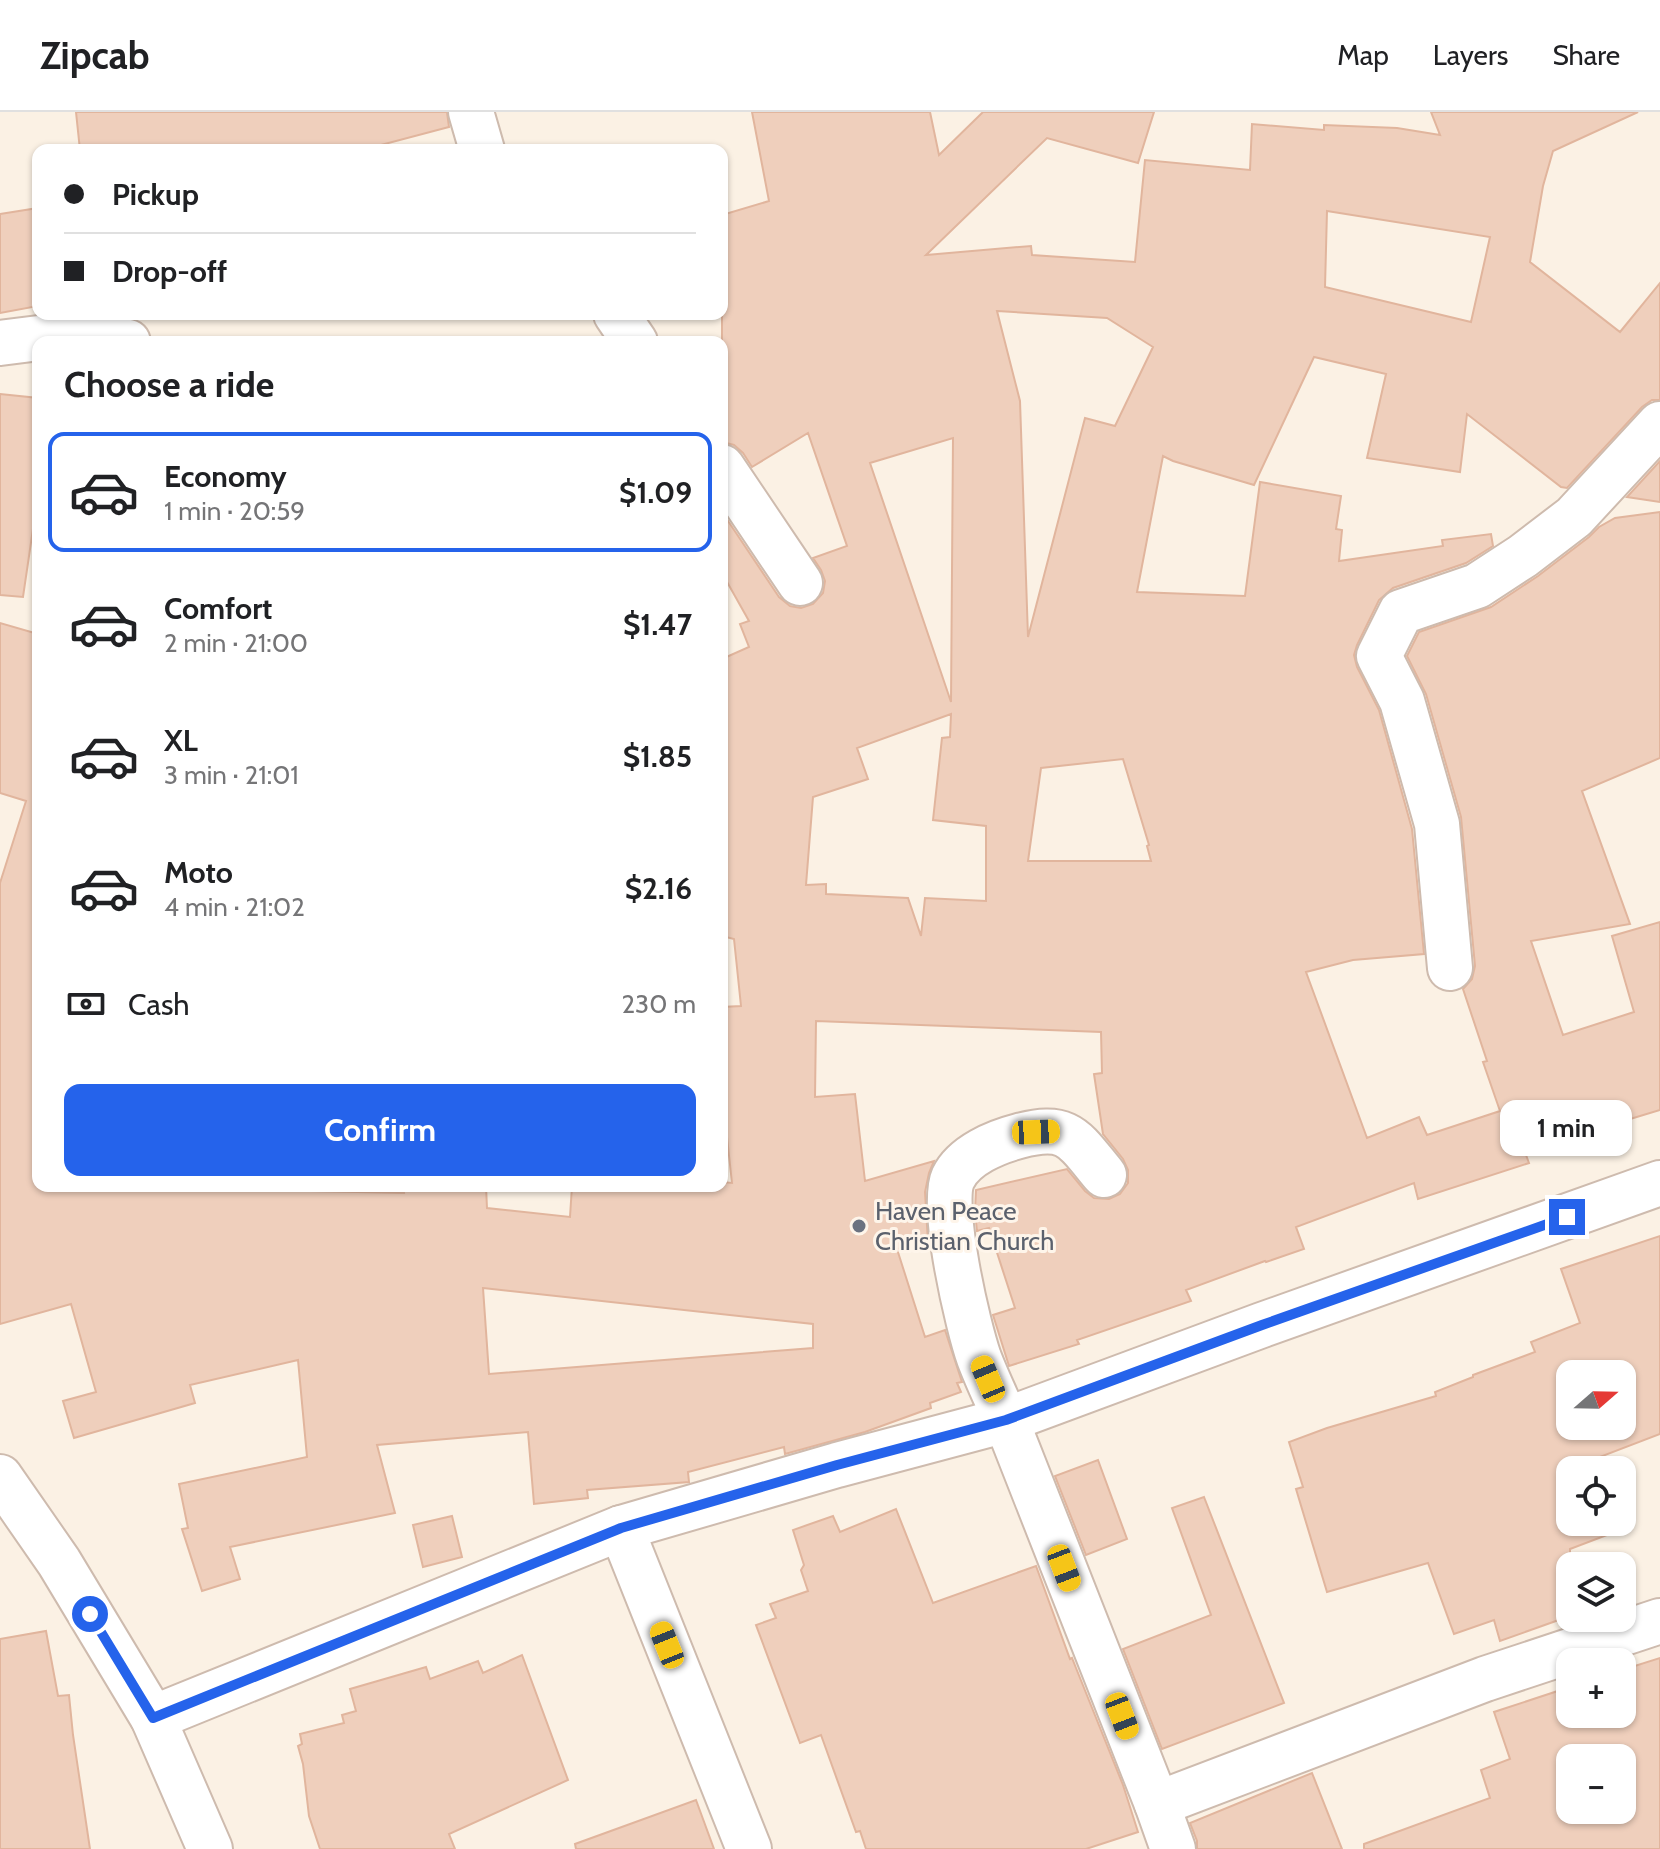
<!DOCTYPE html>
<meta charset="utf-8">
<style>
body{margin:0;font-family:Cabin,sans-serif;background:#f6f6f6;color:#202124;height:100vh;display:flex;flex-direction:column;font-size:30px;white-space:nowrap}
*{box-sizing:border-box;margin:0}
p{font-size:26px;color:#757577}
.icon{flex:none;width:44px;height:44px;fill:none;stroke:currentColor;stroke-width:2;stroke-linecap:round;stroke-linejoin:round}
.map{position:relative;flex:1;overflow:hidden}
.drawer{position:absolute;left:32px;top:224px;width:696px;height:856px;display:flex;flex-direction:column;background:#fff;border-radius:16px;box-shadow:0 2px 6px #0004}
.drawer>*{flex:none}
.guide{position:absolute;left:32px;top:32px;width:696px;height:176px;border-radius:16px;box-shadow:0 2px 6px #0004;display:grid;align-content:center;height:176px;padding:0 32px;background:#fff}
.needle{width:52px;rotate:70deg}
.tools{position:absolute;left:1556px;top:1248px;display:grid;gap:16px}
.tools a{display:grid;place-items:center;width:80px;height:80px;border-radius:16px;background:#fff;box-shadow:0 2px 6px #0004;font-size:40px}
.end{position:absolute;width:36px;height:36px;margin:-18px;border:10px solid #2563eb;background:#fff;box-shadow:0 0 0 4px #fff}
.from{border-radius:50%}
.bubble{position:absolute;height:56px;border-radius:16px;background:#fff;box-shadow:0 2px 6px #0004;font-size:26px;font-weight:700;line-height:56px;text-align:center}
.car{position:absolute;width:24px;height:48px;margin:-24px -12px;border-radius:10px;box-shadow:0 0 6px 2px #0007;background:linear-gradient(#f5c518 24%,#345 0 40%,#f5c518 0 76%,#345 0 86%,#f5c518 0)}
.guide b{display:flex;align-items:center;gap:28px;height:76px;font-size:30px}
.guide b+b{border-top:2px solid #e0e0e0}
.guide i{width:20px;height:20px;background:#202124}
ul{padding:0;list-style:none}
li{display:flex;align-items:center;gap:24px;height:120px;margin:0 16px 12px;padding:0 16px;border:4px solid transparent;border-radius:16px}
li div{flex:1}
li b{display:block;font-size:30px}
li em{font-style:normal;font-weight:700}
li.active{border-color:#2563eb}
li>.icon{width:72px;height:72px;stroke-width:1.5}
h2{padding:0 32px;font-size:36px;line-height:96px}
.pay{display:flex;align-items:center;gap:20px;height:88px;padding:0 32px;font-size:30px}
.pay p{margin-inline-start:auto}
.cta{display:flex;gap:16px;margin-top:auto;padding:16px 32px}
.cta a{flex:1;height:92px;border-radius:16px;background:#2563eb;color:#fff;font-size:32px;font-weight:700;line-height:92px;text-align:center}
header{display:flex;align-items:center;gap:48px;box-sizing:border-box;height:112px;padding:0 40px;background:#fff;border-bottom:2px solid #e0e0e0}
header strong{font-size:38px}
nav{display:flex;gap:44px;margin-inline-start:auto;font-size:28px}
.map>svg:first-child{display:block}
.building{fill:#efcfbc;stroke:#e1b59d;stroke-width:2;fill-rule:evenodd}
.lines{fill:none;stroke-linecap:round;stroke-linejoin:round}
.minor-casing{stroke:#cebbae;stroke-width:48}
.minor{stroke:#fff;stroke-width:44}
.route{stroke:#2563eb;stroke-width:10}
.worship-dot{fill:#6b7280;stroke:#fef5ea;stroke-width:3}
.labels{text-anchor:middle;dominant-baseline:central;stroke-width:6;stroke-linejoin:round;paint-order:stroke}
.worship-label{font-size:26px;fill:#5b616d;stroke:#fef5ea;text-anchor:start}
</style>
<header>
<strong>Zipcab</strong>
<nav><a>Map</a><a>Layers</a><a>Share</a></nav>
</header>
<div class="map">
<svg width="1660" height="1737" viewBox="0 0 1660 1737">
<rect width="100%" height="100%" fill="#fbf1e4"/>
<g class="building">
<polygon points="76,0 447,0 449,15 362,38 80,38"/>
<path d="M752,0H930L939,43L983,0H1154L1138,51L1047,26L926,143L1031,134L1032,143L1135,150L1145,48L1250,58L1252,12L1324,18V13L1397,16L1440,23L1431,0H1638L1553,39L1543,74L1530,150L1620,220L1660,171V288H1652L1642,295L1567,376L1561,375L1467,302L1460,360L1367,346L1386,262L1314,245L1254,373L1173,349L1163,344L1137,480L1245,484L1260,370L1341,384L1336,417L1342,418L1339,449L1443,434L1442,428L1491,422L1493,434L1466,451L1393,476L1379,488L1357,533L1354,543L1357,555L1379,598L1412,717L1424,842L1353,848L1306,860L1367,1026L1419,1005L1427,1023L1500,999L1483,950L1487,949L1463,877L1472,867L1475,854L1461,705L1426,582L1407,544L1419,520L1491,495L1538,464L1589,425L1599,415L1615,406L1660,400V646L1582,679L1630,812L1531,829L1563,923L1634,900L1612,824L1660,810V998L1594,1018L1595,1021L1526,1043L1529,1051L1418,1087L1414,1071L1296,1115L1304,1137L1266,1150L1265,1149L1186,1178L1191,1189L1077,1228L1079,1232L1009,1254L993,1203L1015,1196L989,1116L977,1119L975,1100L976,1078L1067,1057L1085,1079L1094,1086L1109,1087L1120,1082L1128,1071V1058L1123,1047L1103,1022L1094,962L1102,961L1101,920L816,909L815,985L855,982L865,1069L934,1049L929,1061L925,1080L928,1130L897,1137L925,1225L945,1218L962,1270L957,1271L961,1280L930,1291L931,1296L865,1320L785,1342L784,1335L688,1360L689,1370L587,1378L588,1386L534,1392L528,1320L377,1333L395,1401L230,1435L240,1467L202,1479L182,1417L188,1416L179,1372L307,1345L298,1248L190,1273L195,1291L74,1326L63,1289L96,1280L71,1192L0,1212V771L26,689L0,681V511L38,522V1074H311V1079L404,1081L403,1074H486L487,1096L570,1105L572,1074H722V1070L732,1071L722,979V895L741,894L734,827L722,824V547L749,535L740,512L749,509L722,461V400L779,485L790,494L801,496L813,492L823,481L825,469L821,458L813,446L847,434L808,321L752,355L743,341L734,333L722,330V103L769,89ZM1327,99L1490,125L1471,210L1325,175ZM997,199L1107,206L1153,235L1115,314L1085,306L1028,525L1020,289ZM953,326L951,590L870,351ZM951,602L950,625L942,626L933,708L986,714V789L925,786L921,824L908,786L826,782V772L806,773L813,685L868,667L857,636ZM1123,647L1149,733L1147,734L1151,749H1028L1041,656ZM483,1176L813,1212V1236L489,1262Z"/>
<polygon points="38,96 38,194 0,201 0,102"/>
<polygon points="0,282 38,286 38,411 34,410 23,485 0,483"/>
<polygon points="1660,349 1660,390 1627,385"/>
<path d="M1660,1124V1322L1597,1346L1601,1358H1570V1410H1621L1623,1417L1570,1437V1504L1500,1529L1494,1508L1454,1522L1428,1451L1327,1480L1296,1377L1303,1375L1289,1330L1327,1316L1436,1284L1435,1280L1473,1265V1263L1535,1240L1531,1230L1580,1211L1561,1157ZM1570,1262H1622V1314H1570Z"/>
<polygon points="1098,1348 1127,1427 1086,1443 1055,1364"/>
<polygon points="1204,1385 1284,1591 1162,1637 1123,1537 1211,1503 1172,1396"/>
<polygon points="896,1397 933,1491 1036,1454 1070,1547 1072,1546 1076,1556 1123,1673 1138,1720 1086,1737 866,1737 860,1719 856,1720 821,1623 800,1631 756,1513 776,1506 770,1492 808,1479 801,1458 804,1453 793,1418 833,1404 840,1420"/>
<polygon points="452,1404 462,1445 423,1455 413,1413"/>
<polygon points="46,1519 58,1584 69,1583 73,1623 90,1737 0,1737 0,1527"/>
<polygon points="522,1543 568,1668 449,1722 455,1737 320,1737 309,1704 303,1652 298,1634 302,1632 300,1622 344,1611 342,1603 356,1599 350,1577 426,1555 430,1567 478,1549 483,1561"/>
<path d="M1660,1546V1737H1364V1732L1490,1686L1481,1658L1510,1647L1494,1600L1570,1575V1602H1622V1558ZM1570,1646H1622V1698H1570Z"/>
<polygon points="1312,1661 1342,1737 1197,1737 1197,1729 1190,1711"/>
<polygon points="696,1688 714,1737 576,1737 575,1732"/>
</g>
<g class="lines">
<defs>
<g id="minor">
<polyline points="471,0 482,38"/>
<polyline points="616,202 635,230"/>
<polyline points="0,231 79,221 128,230"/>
<polyline points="722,355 800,471"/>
<polyline points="1450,856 1437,712 1402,589 1379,544 1401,500 1477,474 1523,444 1574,405 1660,312"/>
<path d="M1104,1063C1074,1027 1069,1011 1019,1024C996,1030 964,1043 953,1066C940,1094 968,1215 979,1246C987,1267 997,1288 1006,1308L1157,1692L1173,1737"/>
<polyline points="0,1365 59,1450 153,1606 210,1737"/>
<polyline points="621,1416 749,1737"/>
<polyline points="153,1606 621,1416 837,1353 1006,1308 1262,1213 1660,1071"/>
<polyline points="1157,1692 1485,1567 1660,1509"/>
</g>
</defs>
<use href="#minor" class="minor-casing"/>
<use href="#minor" class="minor"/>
</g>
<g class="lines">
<polyline class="route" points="90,1502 153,1606 621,1416 837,1353 1006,1308 1262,1213 1567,1105"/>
</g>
<circle class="worship-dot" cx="859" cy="1114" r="8"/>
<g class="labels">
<g class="worship-label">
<text x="875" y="1099">Haven Peace<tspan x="875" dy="30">Christian Church</tspan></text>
</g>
</g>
</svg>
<div class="tools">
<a><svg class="needle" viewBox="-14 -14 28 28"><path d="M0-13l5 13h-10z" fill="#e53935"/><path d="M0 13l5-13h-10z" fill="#757577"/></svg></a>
<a><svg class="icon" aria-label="locate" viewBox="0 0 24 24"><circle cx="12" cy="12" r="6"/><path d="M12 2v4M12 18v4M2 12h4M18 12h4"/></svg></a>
<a><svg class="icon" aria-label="layers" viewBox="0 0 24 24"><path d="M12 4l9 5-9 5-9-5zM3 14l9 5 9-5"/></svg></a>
<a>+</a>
<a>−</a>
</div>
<i class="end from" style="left:90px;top:1502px"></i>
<i class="end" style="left:1567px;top:1105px"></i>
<div class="bubble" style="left:1500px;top:988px;width:132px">1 min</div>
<i class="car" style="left:1036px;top:1020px;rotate:88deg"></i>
<i class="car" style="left:988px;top:1267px;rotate:337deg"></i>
<i class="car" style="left:1064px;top:1456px;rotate:159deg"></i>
<i class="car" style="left:667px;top:1533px;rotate:338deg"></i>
<i class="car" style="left:1122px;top:1604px;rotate:159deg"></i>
<div class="guide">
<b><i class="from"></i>Pickup</b>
<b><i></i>Drop-off</b>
</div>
<section class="drawer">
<h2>Choose a ride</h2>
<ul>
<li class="active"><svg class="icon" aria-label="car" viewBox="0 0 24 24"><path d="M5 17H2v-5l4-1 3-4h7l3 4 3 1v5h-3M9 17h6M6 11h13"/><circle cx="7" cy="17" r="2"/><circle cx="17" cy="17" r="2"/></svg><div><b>Economy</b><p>1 min · 20:59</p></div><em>$1.09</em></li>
<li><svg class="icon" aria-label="car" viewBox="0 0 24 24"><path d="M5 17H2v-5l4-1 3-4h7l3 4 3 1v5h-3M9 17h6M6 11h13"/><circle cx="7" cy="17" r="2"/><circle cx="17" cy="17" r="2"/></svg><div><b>Comfort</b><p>2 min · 21:00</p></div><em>$1.47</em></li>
<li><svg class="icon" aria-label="car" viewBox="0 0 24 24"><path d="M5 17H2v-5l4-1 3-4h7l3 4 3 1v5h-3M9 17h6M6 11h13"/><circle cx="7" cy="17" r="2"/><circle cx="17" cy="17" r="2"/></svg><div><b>XL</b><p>3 min · 21:01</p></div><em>$1.85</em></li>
<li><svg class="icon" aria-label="car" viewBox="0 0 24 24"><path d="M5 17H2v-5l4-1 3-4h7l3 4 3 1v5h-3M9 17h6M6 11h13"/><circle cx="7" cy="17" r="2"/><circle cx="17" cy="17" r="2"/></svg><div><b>Moto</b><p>4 min · 21:02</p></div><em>$2.16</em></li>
</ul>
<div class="pay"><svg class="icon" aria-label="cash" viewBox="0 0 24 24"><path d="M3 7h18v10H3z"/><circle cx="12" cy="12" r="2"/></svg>Cash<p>230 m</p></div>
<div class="cta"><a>Confirm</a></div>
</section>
</div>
